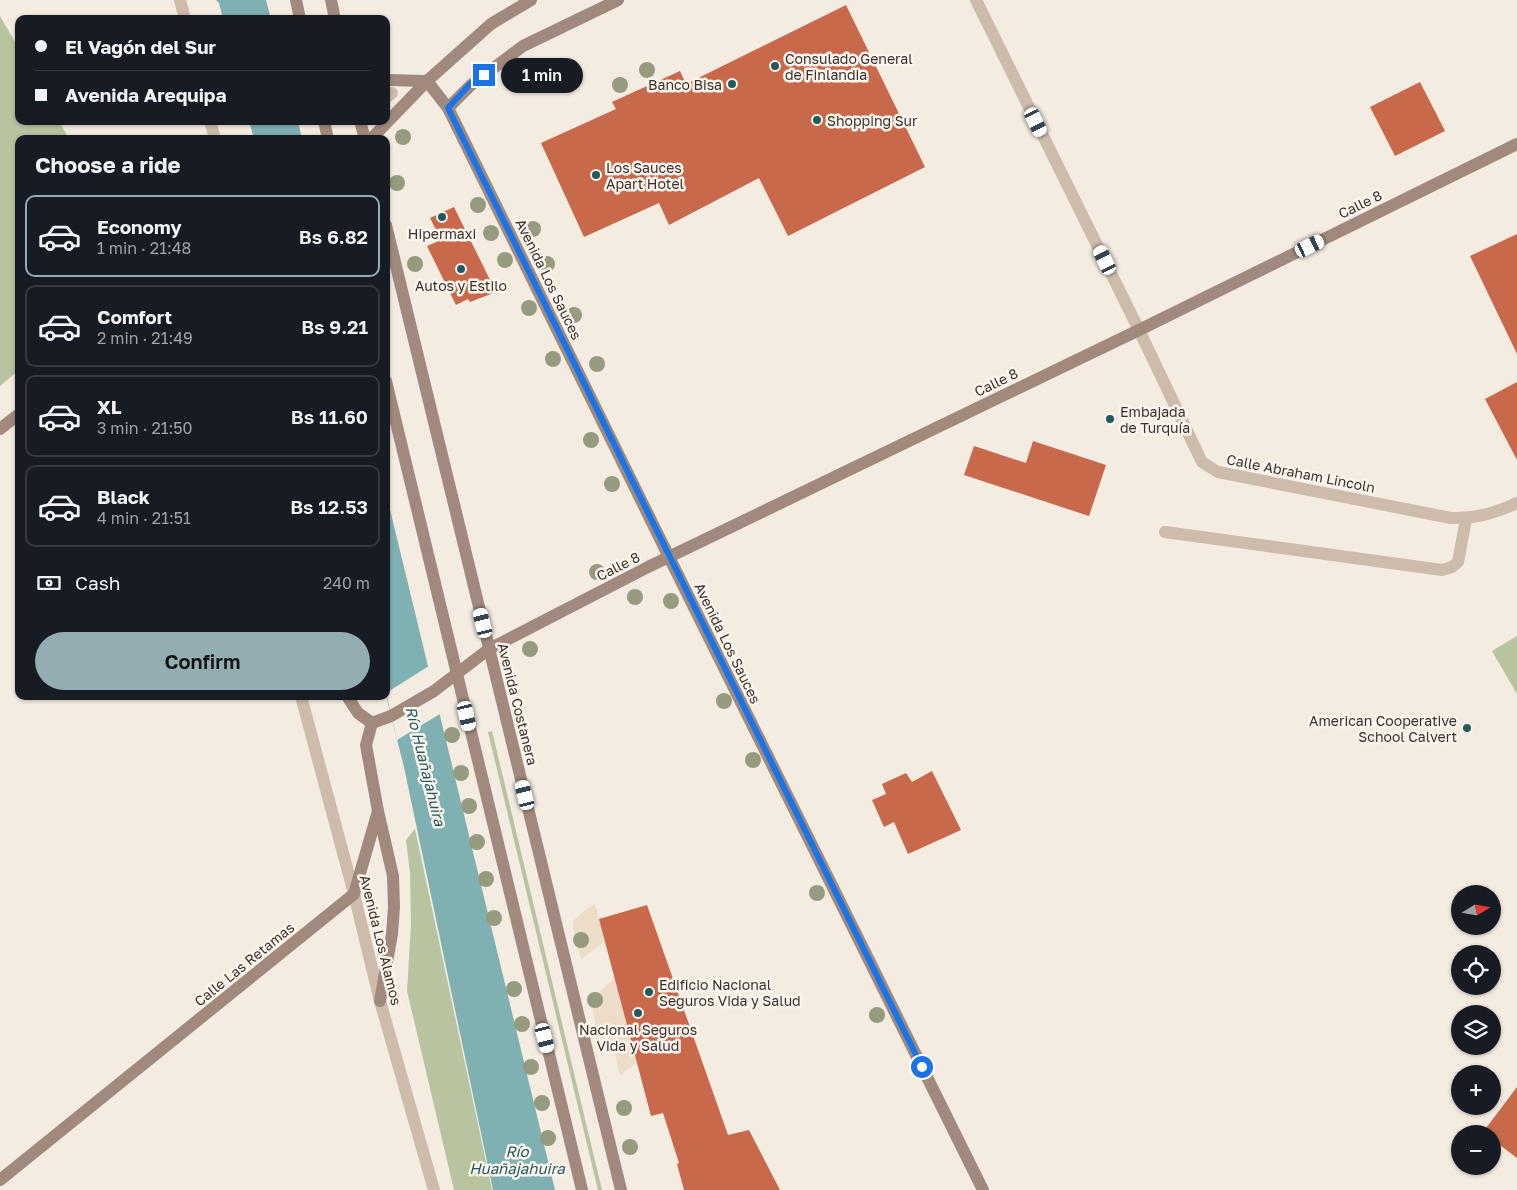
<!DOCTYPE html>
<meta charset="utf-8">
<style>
body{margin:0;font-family:"Golos Text",sans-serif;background:#20242c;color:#f1f3f6;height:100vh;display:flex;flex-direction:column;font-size:19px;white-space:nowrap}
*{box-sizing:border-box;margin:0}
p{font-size:16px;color:#9ea1a6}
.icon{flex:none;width:28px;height:28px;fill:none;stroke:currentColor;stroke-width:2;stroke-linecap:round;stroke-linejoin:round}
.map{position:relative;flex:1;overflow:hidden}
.details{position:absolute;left:15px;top:135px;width:375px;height:565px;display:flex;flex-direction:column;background:#171b24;border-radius:10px;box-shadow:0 1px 4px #0004}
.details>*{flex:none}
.hud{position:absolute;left:15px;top:15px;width:375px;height:110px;border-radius:10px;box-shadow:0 1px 4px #0004;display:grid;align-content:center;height:110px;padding:0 20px;background:#171b24}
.needle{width:32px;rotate:79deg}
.controls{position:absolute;left:1451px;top:885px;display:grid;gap:10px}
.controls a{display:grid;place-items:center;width:50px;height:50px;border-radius:50%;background:#171b24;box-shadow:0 1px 4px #0004;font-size:25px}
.end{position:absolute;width:22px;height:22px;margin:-11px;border:6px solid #1a73e8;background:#fff;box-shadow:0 0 0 2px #fff}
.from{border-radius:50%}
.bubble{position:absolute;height:35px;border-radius:18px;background:#171b24;box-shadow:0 1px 4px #0004;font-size:16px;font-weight:600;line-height:35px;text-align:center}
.car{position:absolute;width:15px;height:30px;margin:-15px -8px;border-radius:6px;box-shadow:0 0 4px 1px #0007;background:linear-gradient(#fff 24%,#345 0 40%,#fff 0 76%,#345 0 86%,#fff 0)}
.hud b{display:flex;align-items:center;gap:18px;height:48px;font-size:19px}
.hud b+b{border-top:1px solid #363941}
.hud i{width:12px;height:12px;background:#f1f3f6}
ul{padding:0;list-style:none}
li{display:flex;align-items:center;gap:15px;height:82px;margin:0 10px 8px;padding:0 10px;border:2px solid #363941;border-radius:10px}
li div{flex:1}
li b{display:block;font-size:19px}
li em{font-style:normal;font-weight:600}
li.active{border-color:#92aeb2}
li>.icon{width:45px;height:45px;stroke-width:1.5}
h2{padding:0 20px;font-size:22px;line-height:60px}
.pay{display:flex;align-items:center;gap:12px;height:55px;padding:0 20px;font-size:19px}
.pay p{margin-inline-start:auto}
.cta{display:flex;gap:10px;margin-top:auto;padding:10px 20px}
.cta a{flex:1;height:58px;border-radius:30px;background:#92aeb2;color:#111;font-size:20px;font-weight:600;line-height:58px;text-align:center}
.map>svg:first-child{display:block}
.green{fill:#b8c4a0}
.plaza{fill:#ecdcc8}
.water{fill:#7fb0b2}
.pier{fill:#f4ebe1}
.building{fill:#c8694b}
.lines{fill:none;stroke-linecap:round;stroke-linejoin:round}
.lane{stroke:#cdbbac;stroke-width:12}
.street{stroke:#cdbbac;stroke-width:12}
.secondary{stroke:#a18a7d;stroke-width:12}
.tree{fill:#969b7f}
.route{stroke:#1a73e8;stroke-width:6}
.poi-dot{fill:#1f5a5e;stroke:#fbf5ee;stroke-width:2}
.labels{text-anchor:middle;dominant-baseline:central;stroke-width:5;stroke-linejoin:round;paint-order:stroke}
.poi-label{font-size:14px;fill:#3b302b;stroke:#fbf5ee;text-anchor:start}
.street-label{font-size:14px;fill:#3b302b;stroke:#fbf5ee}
.water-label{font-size:15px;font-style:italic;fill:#1f5a5e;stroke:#fbf5ee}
</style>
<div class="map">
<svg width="1517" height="1190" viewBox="0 0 1517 1190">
<rect width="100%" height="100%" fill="#f4ebe1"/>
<g class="green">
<polygon points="0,16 19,49 19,121 59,121 69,139 19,139 19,370 0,386"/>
<polygon points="1517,636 1517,694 1492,651"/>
<polygon points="492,731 602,1190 598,1190 488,732"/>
<polygon points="415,829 492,1190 454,1190 407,991 411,924 410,873 406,840"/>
</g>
<g class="plaza">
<polygon points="595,904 605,941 581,960 572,922 583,912"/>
<polygon points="615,978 637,1062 620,1075 609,1029 596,1025 591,1003 592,998"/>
</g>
<g class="water">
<polygon points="216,0 266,0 271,19 223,19 219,3"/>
<polygon points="249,121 298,121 302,139 254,139"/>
<polygon points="386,493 555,1190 493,1190 404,767 386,696"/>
</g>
<polygon class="pier" points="429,666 440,714 397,740 386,693"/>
<g class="building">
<polygon points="846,5 925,167 788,236 759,178 669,225 659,203 584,237 541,143 616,109 612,102 680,71 686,84"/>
<polygon points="1420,82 1445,131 1395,156 1370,107"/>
<polygon points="454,207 496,292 470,302 468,299 456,305 427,246 441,240 430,218"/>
<polygon points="1517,234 1517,354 1470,256"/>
<polygon points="1517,382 1517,460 1485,399"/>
<polygon points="1033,441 1106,465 1089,516 964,475 974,446 1026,463"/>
<polygon points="932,771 961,830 908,854 894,822 884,827 872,800 886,794 882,784 906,773 912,782"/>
<polygon points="647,905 728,1135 749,1130 780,1190 684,1190 677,1164 679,1163 663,1113 651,1116 599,919"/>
<polygon points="1517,1087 1517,1158 1492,1139 1492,1134 1483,1132"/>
</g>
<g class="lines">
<polyline class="lane" points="1165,532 1442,570 1452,567 1458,562 1466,519"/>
<g class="street">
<polyline points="180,0 185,19"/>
<path d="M976,0L1139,330L1202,462L1218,472L1451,518C1475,519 1495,513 1517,503"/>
<polyline points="386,98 392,93"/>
<polyline points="210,121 215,139"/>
<polyline points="301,696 354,894 380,1001 434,1190"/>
</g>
<g class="secondary">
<polyline points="296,0 300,19"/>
<polyline points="331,0 335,19"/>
<polyline points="386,80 427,81 448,108 669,557 983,1190"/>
<polyline points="448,108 471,85 523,46 618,0"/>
<polyline points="324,121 328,139"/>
<polyline points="360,121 365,139"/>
<polyline points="371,139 427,81 491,24 531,0"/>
<polyline points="386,225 621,1190"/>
<polyline points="386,381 582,1190"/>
<polyline points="0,429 19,414"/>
<polyline points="347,696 358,713 372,723"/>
<polyline points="372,723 391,716 434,691 489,649 648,567 1139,330 1517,144"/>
<polyline points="372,723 366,745 378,811 393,876 394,907 392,934 380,1001"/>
<polyline points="0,1180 354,894 378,811"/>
</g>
</g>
<g class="tree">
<circle cx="647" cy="70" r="8"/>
<circle cx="620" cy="85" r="8"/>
<circle cx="403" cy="137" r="8"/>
<circle cx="397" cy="183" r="8"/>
<circle cx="478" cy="205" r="8"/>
<circle cx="533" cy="229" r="8"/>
<circle cx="491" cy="233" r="8"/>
<circle cx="505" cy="260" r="8"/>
<circle cx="415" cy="264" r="8"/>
<circle cx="547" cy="264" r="8"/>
<circle cx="529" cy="308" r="8"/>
<circle cx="574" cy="315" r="8"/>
<circle cx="553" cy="359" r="8"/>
<circle cx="597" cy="364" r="8"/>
<circle cx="591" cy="440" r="8"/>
<circle cx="612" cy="484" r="8"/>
<circle cx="597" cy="572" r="8"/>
<circle cx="635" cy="597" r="8"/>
<circle cx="671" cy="601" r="8"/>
<circle cx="530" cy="649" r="8"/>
<circle cx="724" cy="701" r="8"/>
<circle cx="452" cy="735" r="8"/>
<circle cx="753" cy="760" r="8"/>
<circle cx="461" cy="773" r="8"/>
<circle cx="469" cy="806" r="8"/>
<circle cx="477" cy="842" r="8"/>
<circle cx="486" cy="879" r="8"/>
<circle cx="817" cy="893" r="8"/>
<circle cx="494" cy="918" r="8"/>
<circle cx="581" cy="940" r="8"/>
<circle cx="514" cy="989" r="8"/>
<circle cx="595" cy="1000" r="8"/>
<circle cx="877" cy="1015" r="8"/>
<circle cx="522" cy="1024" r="8"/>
<circle cx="531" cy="1067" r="8"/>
<circle cx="542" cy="1103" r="8"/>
<circle cx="624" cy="1108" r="8"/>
<circle cx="548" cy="1138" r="8"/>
<circle cx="630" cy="1147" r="8"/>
</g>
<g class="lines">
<polyline class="route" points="484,75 470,84 448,108 922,1067"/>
</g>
<g class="poi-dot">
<circle cx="775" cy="66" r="5"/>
<circle cx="732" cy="84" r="5"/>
<circle cx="817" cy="120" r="5"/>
<circle cx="596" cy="175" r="5"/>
<circle cx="442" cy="217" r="5"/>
<circle cx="461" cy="269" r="5"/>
<circle cx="1110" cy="419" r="5"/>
<circle cx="1467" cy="728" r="5"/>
<circle cx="649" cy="992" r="5"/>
<circle cx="638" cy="1013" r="5"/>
</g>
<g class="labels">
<g class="poi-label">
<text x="785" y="58">Consulado General<tspan x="785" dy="16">de Finlandia</tspan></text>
<text x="722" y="84" text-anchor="end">Banco Bisa</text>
<text x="827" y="120">Shopping Sur</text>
<text x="606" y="167">Los Sauces<tspan x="606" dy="16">Apart Hotel</tspan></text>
<text x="442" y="233" text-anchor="middle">Hipermaxi</text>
<text x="461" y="285" text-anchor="middle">Autos y Estilo</text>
<text x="1120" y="411">Embajada<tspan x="1120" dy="16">de Turquía</tspan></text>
<text x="1457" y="720" text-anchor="end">American Cooperative<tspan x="1457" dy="16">School Calvert</tspan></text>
<text x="659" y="984">Edificio Nacional<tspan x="659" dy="16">Seguros Vida y Salud</tspan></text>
<text x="638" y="1029" text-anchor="middle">Nacional Seguros<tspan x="638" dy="16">Vida y Salud</tspan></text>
</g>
<g class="street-label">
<text transform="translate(1360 204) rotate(-26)">Calle 8</text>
<text transform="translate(549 279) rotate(64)">Avenida Los Sauces</text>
<text transform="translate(996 382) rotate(-26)">Calle 8</text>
<text transform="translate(1301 473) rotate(11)">Calle Abraham Lincoln</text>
<text transform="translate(618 566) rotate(-27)">Calle 8</text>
<text transform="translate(728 643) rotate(64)">Avenida Los Sauces</text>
<text transform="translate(518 704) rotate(76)">Avenida Costanera</text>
<text transform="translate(381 940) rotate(76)">Avenida Los Alamos</text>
<text transform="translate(244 964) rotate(-39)">Calle Las Retamas</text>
</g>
<g class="water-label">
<text transform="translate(426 766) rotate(76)">Río Huañajahuira</text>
<text x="517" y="1151">Río<tspan x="517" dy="17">Huañajahuira</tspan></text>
</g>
</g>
</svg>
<div class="controls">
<a><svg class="needle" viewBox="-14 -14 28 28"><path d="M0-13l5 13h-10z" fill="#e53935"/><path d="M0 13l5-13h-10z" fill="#9ea1a6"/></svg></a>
<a><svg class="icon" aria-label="locate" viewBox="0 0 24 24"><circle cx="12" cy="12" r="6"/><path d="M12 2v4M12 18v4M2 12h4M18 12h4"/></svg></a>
<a><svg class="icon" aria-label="layers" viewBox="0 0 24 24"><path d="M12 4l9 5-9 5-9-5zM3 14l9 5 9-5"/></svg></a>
<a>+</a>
<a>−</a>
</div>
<i class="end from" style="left:922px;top:1067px"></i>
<i class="end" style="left:484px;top:75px"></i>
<div class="bubble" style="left:501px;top:58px;width:82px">1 min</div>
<i class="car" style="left:1036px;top:122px;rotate:154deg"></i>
<i class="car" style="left:1310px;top:246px;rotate:64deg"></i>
<i class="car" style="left:1105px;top:260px;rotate:334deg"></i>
<i class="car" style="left:483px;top:623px;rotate:346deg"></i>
<i class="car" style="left:467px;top:716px;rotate:167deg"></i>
<i class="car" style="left:525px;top:795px;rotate:346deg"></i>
<i class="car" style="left:545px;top:1038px;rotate:166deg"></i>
<div class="hud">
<b><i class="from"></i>El Vagón del Sur</b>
<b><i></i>Avenida Arequipa</b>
</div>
<section class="details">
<h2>Choose a ride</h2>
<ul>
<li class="active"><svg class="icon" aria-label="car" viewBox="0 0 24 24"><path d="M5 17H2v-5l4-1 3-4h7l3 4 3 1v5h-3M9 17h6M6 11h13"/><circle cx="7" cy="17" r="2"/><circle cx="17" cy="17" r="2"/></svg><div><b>Economy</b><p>1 min · 21:48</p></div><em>Bs 6.82</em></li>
<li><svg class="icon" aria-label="car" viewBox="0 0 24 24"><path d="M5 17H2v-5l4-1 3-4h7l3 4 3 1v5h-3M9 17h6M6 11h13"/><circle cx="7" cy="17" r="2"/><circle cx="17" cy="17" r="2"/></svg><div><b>Comfort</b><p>2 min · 21:49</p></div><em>Bs 9.21</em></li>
<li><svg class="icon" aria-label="car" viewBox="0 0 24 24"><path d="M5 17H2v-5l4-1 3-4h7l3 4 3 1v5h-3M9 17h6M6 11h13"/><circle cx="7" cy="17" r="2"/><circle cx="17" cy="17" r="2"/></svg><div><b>XL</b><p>3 min · 21:50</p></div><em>Bs 11.60</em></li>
<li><svg class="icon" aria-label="car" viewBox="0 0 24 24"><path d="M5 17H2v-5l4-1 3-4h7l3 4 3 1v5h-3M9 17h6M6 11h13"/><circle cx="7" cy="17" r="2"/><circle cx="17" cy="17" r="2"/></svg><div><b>Black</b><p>4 min · 21:51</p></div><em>Bs 12.53</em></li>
</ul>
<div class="pay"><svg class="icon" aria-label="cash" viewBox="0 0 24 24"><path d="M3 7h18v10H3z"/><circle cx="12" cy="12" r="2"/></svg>Cash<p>240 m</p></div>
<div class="cta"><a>Confirm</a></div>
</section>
</div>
